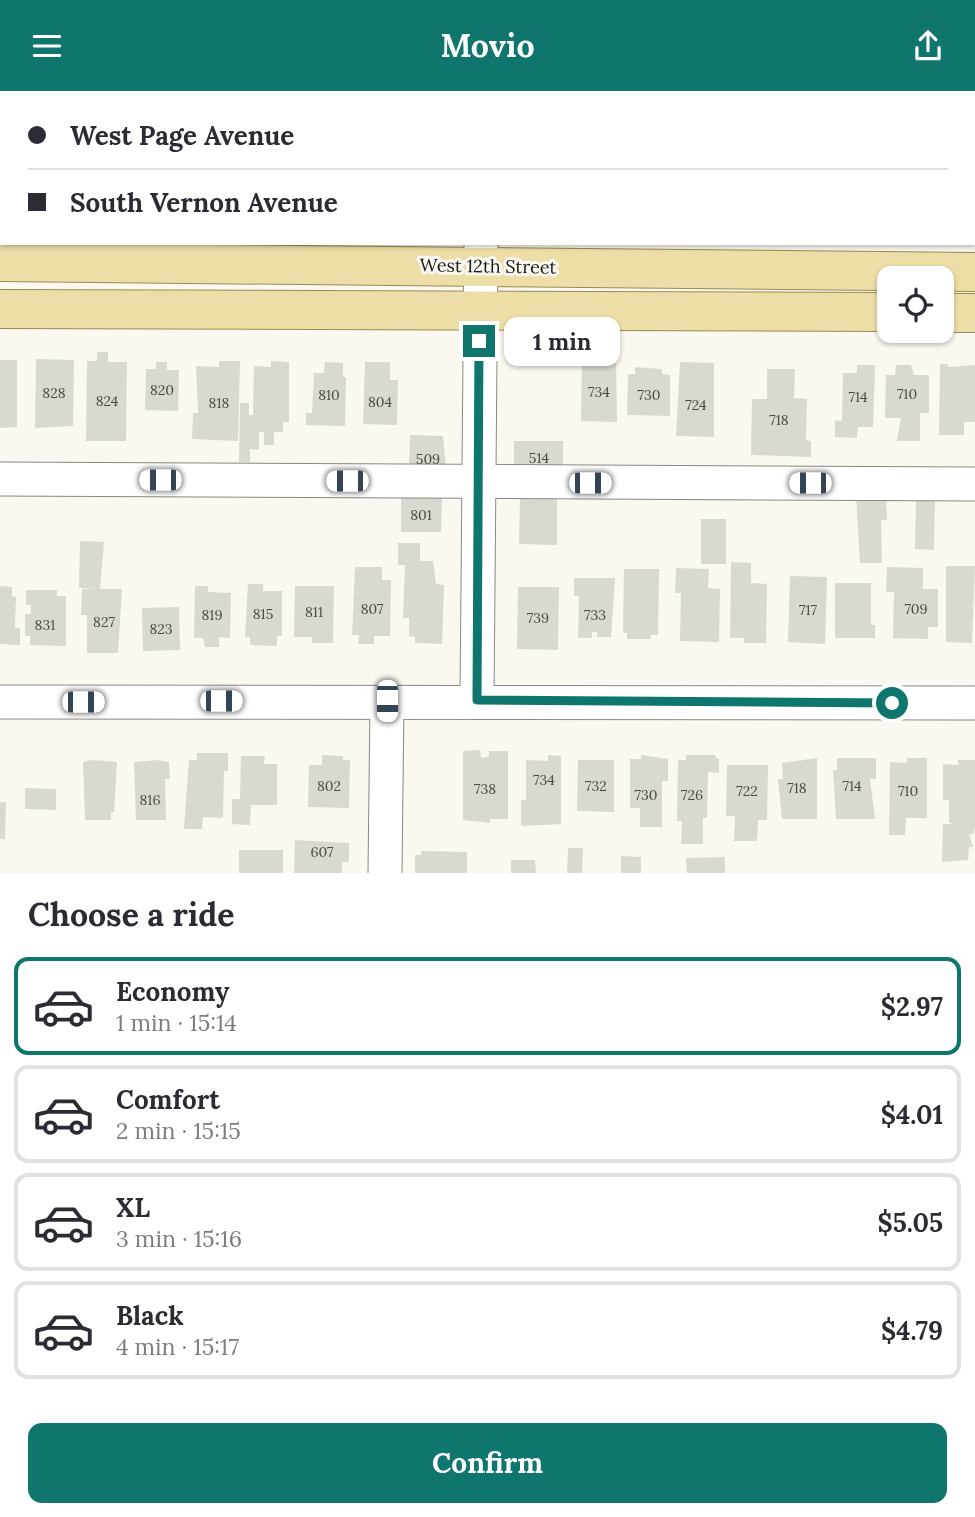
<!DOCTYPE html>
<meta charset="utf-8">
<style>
body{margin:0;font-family:Lora,serif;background:#f2f2f3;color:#2b2b33;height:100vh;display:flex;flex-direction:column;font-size:26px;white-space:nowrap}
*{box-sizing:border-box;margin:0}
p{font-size:23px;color:#7c7c81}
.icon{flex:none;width:38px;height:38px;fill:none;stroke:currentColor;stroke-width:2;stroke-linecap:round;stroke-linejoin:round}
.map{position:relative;height:782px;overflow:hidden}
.drawer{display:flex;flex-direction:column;background:#fff;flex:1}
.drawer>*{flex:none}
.top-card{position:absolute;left:0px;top:0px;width:976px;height:154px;box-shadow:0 2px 5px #0004;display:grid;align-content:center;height:154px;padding:0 28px;background:#fff}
.buttons{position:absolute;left:877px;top:175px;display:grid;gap:14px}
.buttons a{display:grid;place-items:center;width:77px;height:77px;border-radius:14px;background:#fff;box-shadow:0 2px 5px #0004;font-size:35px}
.end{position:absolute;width:32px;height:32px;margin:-16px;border:9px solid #0f766e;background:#fff;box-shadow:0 0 0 4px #fff}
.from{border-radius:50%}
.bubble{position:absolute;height:49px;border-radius:14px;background:#fff;box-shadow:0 2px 5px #0004;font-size:23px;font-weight:800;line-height:49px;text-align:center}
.car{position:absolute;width:21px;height:42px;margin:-21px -10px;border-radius:9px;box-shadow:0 0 5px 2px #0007;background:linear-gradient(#fff 24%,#345 0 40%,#fff 0 76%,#345 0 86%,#fff 0)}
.top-card b{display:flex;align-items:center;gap:24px;height:66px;font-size:26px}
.top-card b+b{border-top:2px solid #e1e1e2}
.top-card i{width:18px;height:18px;background:#2b2b33}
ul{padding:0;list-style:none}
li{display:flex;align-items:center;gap:21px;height:98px;margin:0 14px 10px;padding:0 14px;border:4px solid #e1e1e2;border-radius:14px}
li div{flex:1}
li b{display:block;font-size:26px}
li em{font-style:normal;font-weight:800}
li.current{border-color:#0f766e}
li>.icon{width:63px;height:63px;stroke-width:1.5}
h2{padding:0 28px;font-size:32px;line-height:84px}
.action{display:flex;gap:14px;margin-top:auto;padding:14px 28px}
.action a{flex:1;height:80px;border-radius:14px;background:#0f766e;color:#fff;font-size:28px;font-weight:800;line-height:80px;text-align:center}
header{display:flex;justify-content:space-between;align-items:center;height:91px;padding:0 28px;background:#0f766e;color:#fff;font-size:32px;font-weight:800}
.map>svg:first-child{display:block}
.building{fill:#d9d8d1}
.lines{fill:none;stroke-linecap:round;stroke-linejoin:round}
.minor-casing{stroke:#8a8882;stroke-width:35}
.major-casing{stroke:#9b8b4e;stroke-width:40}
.minor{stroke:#fff;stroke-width:33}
.major{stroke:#eddea7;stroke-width:38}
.route{stroke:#0f766e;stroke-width:9}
.labels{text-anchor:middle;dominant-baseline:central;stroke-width:6;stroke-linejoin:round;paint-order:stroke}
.number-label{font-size:14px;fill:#4a4946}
.street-label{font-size:18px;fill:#1a1917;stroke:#faf8f1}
</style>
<header><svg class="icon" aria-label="menu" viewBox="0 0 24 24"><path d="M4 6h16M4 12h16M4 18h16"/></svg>Movio<svg class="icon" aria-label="share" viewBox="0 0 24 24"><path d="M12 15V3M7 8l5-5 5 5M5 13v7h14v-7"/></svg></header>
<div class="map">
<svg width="975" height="782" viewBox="0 0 975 782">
<rect width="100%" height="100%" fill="#faf8f1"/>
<g class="building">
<polygon points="97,261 108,261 108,271 127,271 126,350 86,350 87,270 97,270"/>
<polygon points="36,268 74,269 73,335 35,337"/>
<polygon points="0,269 17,269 17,336 0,337"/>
<polygon points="219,270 240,270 238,350 192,348 193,322 198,322 196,275 219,276"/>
<polygon points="271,270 289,271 289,331 283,331 283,341 274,341 274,354 264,354 264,341 259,341 259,359 250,358 250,371 239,371 240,312 249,312 249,324 253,324 254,275 271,276"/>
<polygon points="156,271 167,271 167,279 179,279 178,320 145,319 146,278 156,278"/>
<polygon points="325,271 343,272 343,286 346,286 345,335 306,334 306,322 312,322 314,282 324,282"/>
<polygon points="365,271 390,271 390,289 398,289 397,334 363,333"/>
<polygon points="582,271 616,272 617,331 581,330"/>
<polygon points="680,271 714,272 714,346 676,345"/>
<polygon points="940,273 948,273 948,276 975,274 975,331 964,331 964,344 939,344"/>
<polygon points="857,274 875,274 873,336 858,336 857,347 835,346 835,329 842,330 843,282 857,282"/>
<polygon points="896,274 911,274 914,284 929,284 929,322 920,322 920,350 897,350 901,327 885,327 886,284 895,284"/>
<polygon points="635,276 662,278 662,283 670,284 670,325 627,324 628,283 635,283"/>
<polygon points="767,278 795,278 794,307 807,308 806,349 811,350 811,366 751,364 752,308 767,308"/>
<polygon points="410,344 443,345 446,378 409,377"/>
<polygon points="514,350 563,350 563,385 514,384"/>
<polygon points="886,405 887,429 881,429 882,472 860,472 856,406"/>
<polygon points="401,406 442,406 441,441 401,441"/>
<polygon points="916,406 935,407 934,459 915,458"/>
<polygon points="520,408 557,408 557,454 519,453"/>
<rect x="701" y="428" width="25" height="45"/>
<polygon points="80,450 104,451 100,498 122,498 118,562 87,562 87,524 81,524 82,498 97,497 79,497"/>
<polygon points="398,452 420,452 420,470 433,470 436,493 444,494 442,553 415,552 415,546 409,545 409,527 403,527 405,474 398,474"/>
<polygon points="731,471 751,472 751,492 767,493 766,552 744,552 744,547 730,547"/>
<polygon points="946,475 975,475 972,552 946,551"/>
<polygon points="355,476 382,476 382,489 391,489 390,545 374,545 374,553 358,553 359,544 352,544"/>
<polygon points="887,476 923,477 923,498 938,498 938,536 928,536 928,548 893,547 894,501 886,501"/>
<polygon points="676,477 709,478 708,497 720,498 719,551 680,550 681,502 675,502"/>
<polygon points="624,478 659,478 658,544 651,544 651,548 627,548 627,542 623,542"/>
<polygon points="790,485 827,486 825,553 788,551"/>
<polygon points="574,487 615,487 611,546 597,546 597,541 592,541 592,547 578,547 579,505 574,505"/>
<polygon points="835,492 871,492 871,534 875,534 875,547 835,547"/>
<polygon points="248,493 263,493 263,500 282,500 282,545 277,545 277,555 250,554 250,546 245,546"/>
<polygon points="0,495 12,496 12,505 16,506 15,537 20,537 20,554 0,553"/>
<polygon points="195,495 208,495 208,501 231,502 230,547 219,546 219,556 205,556 203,547 194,547"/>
<polygon points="295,495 334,495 333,552 312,552 312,546 294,546"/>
<polygon points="518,496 559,496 558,559 517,558"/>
<polygon points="26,499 57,499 57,505 66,505 66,555 30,554 30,545 25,545 25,523 31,523 31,514 26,514"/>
<polygon points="179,516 180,559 143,560 142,517"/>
<polygon points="480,659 481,667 489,666 489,660 508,660 508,728 490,728 490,732 463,729 463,660"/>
<polygon points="197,662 228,662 228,680 224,680 223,727 203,726 202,738 184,738 189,669 197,669"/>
<polygon points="322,664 343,665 343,669 350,669 349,717 308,716 309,674 322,674"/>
<polygon points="548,664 561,665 561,733 521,735 521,709 526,709 526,669 548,670"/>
<polygon points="641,664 668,668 668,690 662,690 662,736 640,736 640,717 630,717 630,668 641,668"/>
<polygon points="686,664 716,664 715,667 719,667 719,682 708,681 707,727 703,727 703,753 681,753 682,730 677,730 678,669 686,669"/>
<polygon points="241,665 265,665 264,673 277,673 277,714 251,714 250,734 232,733 232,708 240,708"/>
<polygon points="817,667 817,728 782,728 778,688 783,688 782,672"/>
<polygon points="837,667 876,667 876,688 870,688 875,728 836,728 833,679 837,679"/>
<polygon points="907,667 927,667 927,727 906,727 905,744 889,744 890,671 907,672"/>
<polygon points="92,669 117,671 114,721 111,721 111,729 85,729 83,671"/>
<polygon points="157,669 169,671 170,688 165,688 166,729 136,729 134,671"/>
<polygon points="578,669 614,669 614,721 577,720"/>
<polygon points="958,669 975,669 975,736 973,743 969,743 973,756 969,756 968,769 942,771 943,733 953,733 949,731 949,709 943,709 943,673 958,674"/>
<polygon points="727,674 768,674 767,729 758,729 757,750 734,750 735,725 726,725"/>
<polygon points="25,697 56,698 56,719 25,718"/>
<polygon points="0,711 6,711 5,748 0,748"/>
<polygon points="295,749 349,752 349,771 342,771 342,782 294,782"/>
<polygon points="568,757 583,757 582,782 567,782"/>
<rect x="239" y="759" width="44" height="23"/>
<polygon points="421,760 467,761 467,782 415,782 415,764 421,764"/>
<polygon points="621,765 641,766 641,782 621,782"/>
<polygon points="725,766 725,782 687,782 686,767"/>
<polygon points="511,769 535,769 536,782 511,782"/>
</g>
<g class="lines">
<defs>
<g id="minor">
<polyline points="483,2 483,0"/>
<polyline points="0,388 975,393"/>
<polyline points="477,609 481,152"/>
<polyline points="0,611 975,612"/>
<polyline points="385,782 387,610"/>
</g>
<g id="major">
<polyline points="0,171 975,181"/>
<polyline points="0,218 889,221"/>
<polyline points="942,222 975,222"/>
</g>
</defs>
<use href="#minor" class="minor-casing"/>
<use href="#major" class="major-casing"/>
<use href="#minor" class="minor"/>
<use href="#major" class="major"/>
</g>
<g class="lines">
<polyline class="route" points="479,250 477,609 892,612"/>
</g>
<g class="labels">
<g class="number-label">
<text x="162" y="299">820</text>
<text x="599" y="301">734</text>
<text x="54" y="302">828</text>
<text x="907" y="303">710</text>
<text x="329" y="304">810</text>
<text x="649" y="304">730</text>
<text x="858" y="306">714</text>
<text x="107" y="310">824</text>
<text x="380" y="311">804</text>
<text x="219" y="312">818</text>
<text x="696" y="314">724</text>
<text x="779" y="329">718</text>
<text x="539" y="367">514</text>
<text x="428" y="368">509</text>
<text x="421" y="424">801</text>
<text x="372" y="518">807</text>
<text x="916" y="518">709</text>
<text x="808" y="519">717</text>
<text x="314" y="521">811</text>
<text x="263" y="523">815</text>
<text x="212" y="524">819</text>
<text x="595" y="524">733</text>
<text x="538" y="527">739</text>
<text x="104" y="531">827</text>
<text x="45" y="534">831</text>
<text x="161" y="538">823</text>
<text x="544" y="689">734</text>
<text x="329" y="695">802</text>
<text x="596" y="695">732</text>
<text x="852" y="695">714</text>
<text x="797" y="697">718</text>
<text x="485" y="698">738</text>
<text x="747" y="700">722</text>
<text x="908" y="700">710</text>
<text x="646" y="704">730</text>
<text x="692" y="704">726</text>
<text x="150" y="709">816</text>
<text x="322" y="761">607</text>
</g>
<g class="street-label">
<text transform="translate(488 175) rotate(1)">West 12th Street</text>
</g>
</g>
</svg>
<div class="buttons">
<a><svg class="icon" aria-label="locate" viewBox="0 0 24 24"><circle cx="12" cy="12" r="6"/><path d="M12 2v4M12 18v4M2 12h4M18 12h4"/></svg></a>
</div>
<i class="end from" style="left:892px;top:612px"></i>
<i class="end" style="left:479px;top:250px"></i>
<div class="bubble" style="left:504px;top:226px;width:116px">1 min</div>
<i class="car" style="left:160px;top:389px;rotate:270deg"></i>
<i class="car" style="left:347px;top:390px;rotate:270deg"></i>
<i class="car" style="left:590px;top:392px;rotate:90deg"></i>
<i class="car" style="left:810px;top:392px;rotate:270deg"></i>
<i class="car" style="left:221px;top:610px;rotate:90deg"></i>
<i class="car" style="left:387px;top:610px;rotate:180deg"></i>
<i class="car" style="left:83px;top:611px;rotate:90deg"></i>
<div class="top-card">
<b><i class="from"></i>West Page Avenue</b>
<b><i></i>South Vernon Avenue</b>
</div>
</div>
<section class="drawer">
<h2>Choose a ride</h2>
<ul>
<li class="current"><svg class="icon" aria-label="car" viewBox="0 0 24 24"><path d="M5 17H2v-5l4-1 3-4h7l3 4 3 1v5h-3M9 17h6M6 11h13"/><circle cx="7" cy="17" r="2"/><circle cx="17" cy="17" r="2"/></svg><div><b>Economy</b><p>1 min · 15:14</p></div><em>$2.97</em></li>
<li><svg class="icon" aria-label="car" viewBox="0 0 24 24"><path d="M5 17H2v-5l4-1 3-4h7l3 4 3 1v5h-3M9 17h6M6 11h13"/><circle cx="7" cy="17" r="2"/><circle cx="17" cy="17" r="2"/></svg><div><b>Comfort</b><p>2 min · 15:15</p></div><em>$4.01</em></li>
<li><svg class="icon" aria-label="car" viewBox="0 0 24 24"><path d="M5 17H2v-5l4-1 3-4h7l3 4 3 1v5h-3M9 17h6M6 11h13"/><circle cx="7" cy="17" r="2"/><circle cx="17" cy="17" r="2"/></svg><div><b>XL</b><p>3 min · 15:16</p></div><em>$5.05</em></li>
<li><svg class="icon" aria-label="car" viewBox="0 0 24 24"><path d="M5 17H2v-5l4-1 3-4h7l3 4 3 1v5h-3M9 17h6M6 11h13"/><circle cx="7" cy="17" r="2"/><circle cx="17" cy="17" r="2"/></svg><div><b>Black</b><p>4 min · 15:17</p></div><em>$4.79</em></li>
</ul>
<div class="action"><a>Confirm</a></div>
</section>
